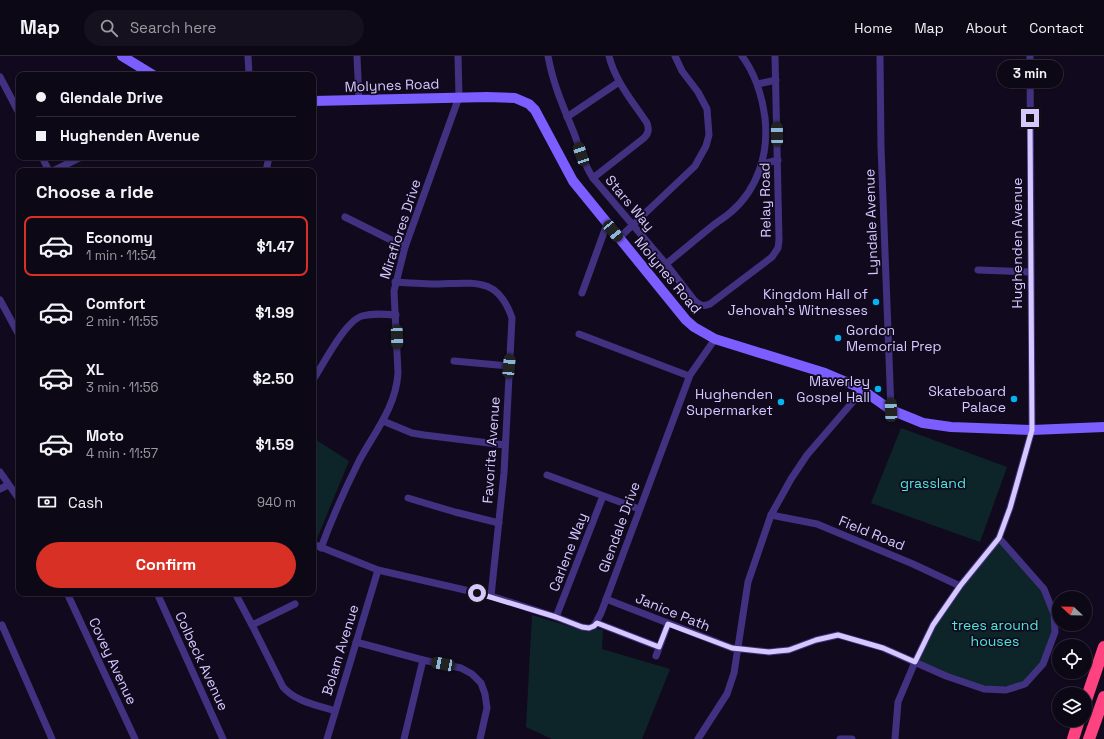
<!DOCTYPE html>
<meta charset="utf-8">
<style>
body{margin:0;font-family:"Space Grotesk",sans-serif;background:#16111f;color:#f1f3f6;height:100vh;display:flex;flex-direction:column;font-size:15px;white-space:nowrap}
*{box-sizing:border-box;margin:0}
p{font-size:13px;color:#9a9aa1}
.icon{flex:none;width:22px;height:22px;fill:none;stroke:currentColor;stroke-width:2;stroke-linecap:round;stroke-linejoin:round}
.map{position:relative;flex:1;overflow:hidden}
.details{position:absolute;left:16px;top:112px;width:300px;height:428px;display:flex;flex-direction:column;background:#0d0816;border-radius:8px;box-shadow:0 1px 3px #0004,0 0 0 1px #2d2935}
.details>*{flex:none}
.top-card{position:absolute;left:16px;top:16px;width:300px;height:88px;border-radius:8px;box-shadow:0 1px 3px #0004,0 0 0 1px #2d2935;display:grid;align-content:center;height:88px;padding:0 20px;background:#0d0816}
.needle{width:26px;rotate:292deg}
.controls{position:absolute;left:1052px;top:535px;display:grid;gap:8px}
.controls a{display:grid;place-items:center;width:40px;height:40px;border-radius:50%;background:#0d0816;box-shadow:0 1px 3px #0004,0 0 0 1px #2d2935;font-size:20px}
.end{position:absolute;width:18px;height:18px;margin:-9px;border:5px solid #d6c7ff;background:#111;box-shadow:0 0 0 2px #111}
.from{border-radius:50%}
.bubble{position:absolute;height:28px;border-radius:14px;background:#0d0816;box-shadow:0 1px 3px #0004,0 0 0 1px #2d2935;font-size:13px;font-weight:700;line-height:28px;text-align:center}
.car{position:absolute;width:12px;height:24px;margin:-12px -6px;border-radius:5px;box-shadow:0 0 3px 1px #0007;background:linear-gradient(#222 24%,#8ab4d8 0 40%,#222 0 76%,#8ab4d8 0 86%,#222 0)}
.top-card b{display:flex;align-items:center;gap:14px;height:38px;font-size:15px}
.top-card b+b{border-top:1px solid #2d2935}
.top-card i{width:10px;height:10px;background:#f1f3f6}
ul{padding:0;list-style:none}
li{display:flex;align-items:center;gap:12px;height:60px;margin:0 8px 6px;padding:0 12px;border:2px solid transparent;border-radius:8px}
li div{flex:1}
li b{display:block;font-size:15px}
li em{font-style:normal;font-weight:700}
li.active{border-color:#d93025}
li>.icon{width:36px;height:36px;stroke-width:1.5}
h2{padding:0 20px;font-size:18px;line-height:48px}
.pay{display:flex;align-items:center;gap:10px;height:44px;padding:0 20px;font-size:15px}
.pay p{margin-inline-start:auto}
.cta{display:flex;gap:8px;margin-top:auto;padding:8px 20px}
.cta a{flex:1;height:46px;border-radius:24px;background:#d93025;color:#fff;font-size:16px;font-weight:700;line-height:46px;text-align:center}
header{display:flex;align-items:center;gap:24px;box-sizing:border-box;height:56px;padding:0 20px;background:#0d0816;border-bottom:1px solid #2d2935}
header strong{font-size:19px}
nav{display:flex;gap:22px;margin-inline-start:auto;font-size:14px}
.search{width:280px;height:36px;background:#16111f;display:flex;align-items:center;gap:10px;box-sizing:border-box;padding:0 14px;border-radius:22px;color:#9a9aa1;font-size:15px}
.map>svg:first-child{display:block}
.green{fill:#0d2528}
.lines{fill:none;stroke-linecap:round;stroke-linejoin:round}
.street{stroke:#403281;stroke-width:7}
.secondary{stroke:#7a5eff;stroke-width:10}
.highway{stroke:#ff4280;stroke-width:12}
.route{stroke:#d6c7ff;stroke-width:5}
.poi-dot{fill:#00b5f2;stroke:#110a1e;stroke-width:1.5}
.labels{text-anchor:middle;dominant-baseline:central;stroke-width:3.5;stroke-linejoin:round;paint-order:stroke}
.street-label{font-size:14px;fill:#d6c7ff;stroke:#110a1e}
.poi-label{font-size:14px;fill:#d6c7ff;stroke:#110a1e;text-anchor:end}
.park-label{font-size:14px;fill:#4be7d8;stroke:#110a1e}
</style>
<header>
<strong>Map</strong>
<div class="search"><svg class="icon" aria-label="search" viewBox="0 0 24 24"><circle cx="10" cy="10" r="6"/><path d="M15 15l6 6"/></svg>Search here</div>
<nav><a>Home</a><a>Map</a><a>About</a><a>Contact</a></nav>
</header>
<div class="map">
<svg width="1104" height="683" viewBox="0 0 1104 683">
<rect width="100%" height="100%" fill="#110a1e"/>
<g class="green">
<polygon points="901,372 1007,411 980,486 871,447"/>
<polygon points="313,382 349,405 316,485 313,483"/>
<polygon points="999,482 1044,533 1055,576 1043,608 1025,628 984,633 917,604 933,569"/>
<polygon points="532,559 588,576 597,573 603,574 602,593 670,613 642,683 552,683 526,671"/>
</g>
<g class="lines">
<g class="street">
<polyline points="248,0 249,19"/>
<polyline points="357,0 359,44"/>
<path d="M548,0C553,28 563,50 574,77C580,93 583,107 593,122L666,208L694,244C699,249 703,251 710,248L772,201L778,192L779,184L775,0"/>
<polyline points="880,0 881,91 891,354"/>
<polyline points="0,21 19,57"/>
<polyline points="758,28 776,24"/>
<polyline points="567,61 619,26"/>
<polyline points="42,101 49,115"/>
<polyline points="762,108 778,104"/>
<polyline points="53,115 81,101"/>
<polyline points="266,115 269,101"/>
<path d="M593,122L644,82C649,77 649,73 647,67C633,46 615,25 609,0"/>
<polyline points="345,161 405,191"/>
<polyline points="619,182 695,110 706,90 709,79 707,53 698,36 682,15 675,0"/>
<path d="M666,208C681,196 696,183 711,171C717,166 724,162 731,156C758,133 769,97 765,62C762,39 756,19 742,0"/>
<polyline points="978,214 1030,216"/>
<path d="M395,226C410,227 424,228 439,228C475,227 498,221 512,262L504,417L491,540"/>
<polyline points="582,237 607,168"/>
<polyline points="0,244 19,279"/>
<polyline points="579,278 689,320"/>
<polyline points="454,305 509,310"/>
<path d="M313,324C323,309 345,265 362,260C373,257 384,258 396,259"/>
<polyline points="383,365 412,377 424,379 505,389"/>
<polyline points="0,416 19,443"/>
<polyline points="547,419 639,453"/>
<polyline points="0,433 8,429"/>
<polyline points="408,442 455,456 499,467"/>
<polyline points="771,459 817,468 913,508 960,530"/>
<polyline points="313,488 378,514 491,540 556,561 582,571 589,572 594,570 601,557 690,319 715,283"/>
<path d="M321,492C332,462 345,433 359,405C374,377 396,351 398,317L394,235L405,191L459,41L458,0"/>
<polyline points="67,537 135,683"/>
<polyline points="157,537 223,683"/>
<path d="M235,537L252,569L283,631C296,646 317,649 335,655"/>
<polyline points="606,543 732,592 769,596 789,594 816,584 838,579 883,592 946,620 984,633 1006,634 1025,628 1043,608 1055,576 1054,558 1044,533 999,482"/>
<polyline points="556,561 603,440"/>
<polyline points="597,567 659,591"/>
<polyline points="252,569 295,548"/>
<polyline points="0,570 2,569 52,683"/>
<polyline points="356,586 423,604 461,612 472,618 481,627 485,638 487,652 480,683"/>
<polyline points="656,600 668,568"/>
<polyline points="327,683 378,514"/>
<polyline points="404,683 423,604"/>
<polyline points="698,683 727,638 734,617 748,526 771,459 791,423 807,399 863,334"/>
<polyline points="840,683 852,683"/>
<polyline points="895,683 898,646 915,606 933,569 960,530 999,482 1010,452 1032,374 1030,0"/>
</g>
<g class="secondary">
<polyline points="122,0 153,19"/>
<polyline points="313,45 487,41 515,42 529,48 535,54 573,125 686,264 694,271 715,283 825,317 858,331 891,354 923,367 951,371 1032,374 1104,371"/>
</g>
<g class="highway">
<polyline points="1085,647 1104,591"/>
<polyline points="1073,683 1079,664"/>
<polyline points="1089,683 1104,641"/>
</g>
</g>
<g class="lines">
<polyline class="route" points="477,537 556,561 582,571 589,572 594,570 597,567 659,591 668,568 732,592 769,596 778,595 789,594 816,584 838,579 883,592 915,606 933,569 960,530 999,482 1010,452 1032,374 1030,62"/>
</g>
<g class="poi-dot">
<circle cx="876" cy="246" r="4"/>
<circle cx="838" cy="282" r="4"/>
<circle cx="878" cy="333" r="4"/>
<circle cx="1014" cy="343" r="4"/>
<circle cx="781" cy="346" r="4"/>
</g>
<g class="labels">
<g class="street-label">
<text transform="translate(392 29) rotate(-2)">Molynes Road</text>
<text transform="translate(765 144) rotate(-91)">Relay Road</text>
<text transform="translate(630 147) rotate(50)">Stars Way</text>
<text transform="translate(871 166) rotate(-92)">Lyndale Avenue</text>
<text transform="translate(400 173) rotate(-72)">Miraflores Drive</text>
<text transform="translate(1017 187) rotate(-90)">Hughenden Avenue</text>
<text transform="translate(668 219) rotate(50)">Molynes Road</text>
<text transform="translate(491 394) rotate(-86)">Favorita Avenue</text>
<text transform="translate(619 471) rotate(-70)">Glendale Drive</text>
<text transform="translate(872 477) rotate(22)">Field Road</text>
<text transform="translate(568 496) rotate(-69)">Carlene Way</text>
<text transform="translate(673 556) rotate(22)">Janice Path</text>
<text transform="translate(340 594) rotate(-73)">Bolam Avenue</text>
<text transform="translate(113 605) rotate(65)">Covey Avenue</text>
<text transform="translate(202 605) rotate(65)">Colbeck Avenue</text>
</g>
<g class="poi-label">
<text x="868" y="238">Kingdom Hall of<tspan x="868" dy="16">Jehovah's Witnesses</tspan></text>
<text x="846" y="274" text-anchor="start">Gordon<tspan x="846" dy="16">Memorial Prep</tspan></text>
<text x="870" y="325">Maverley<tspan x="870" dy="16">Gospel Hall</tspan></text>
<text x="1006" y="335">Skateboard<tspan x="1006" dy="16">Palace</tspan></text>
<text x="773" y="338">Hughenden<tspan x="773" dy="16">Supermarket</tspan></text>
</g>
<g class="park-label">
<text x="933" y="427">grassland</text>
<text x="995" y="569">trees around<tspan x="995" dy="16">houses</tspan></text>
</g>
</g>
</svg>
<div class="controls">
<a><svg class="needle" viewBox="-14 -14 28 28"><path d="M0-13l5 13h-10z" fill="#e53935"/><path d="M0 13l5-13h-10z" fill="#9a9aa1"/></svg></a>
<a><svg class="icon" aria-label="locate" viewBox="0 0 24 24"><circle cx="12" cy="12" r="6"/><path d="M12 2v4M12 18v4M2 12h4M18 12h4"/></svg></a>
<a><svg class="icon" aria-label="layers" viewBox="0 0 24 24"><path d="M12 4l9 5-9 5-9-5zM3 14l9 5 9-5"/></svg></a>
</div>
<i class="end from" style="left:477px;top:537px"></i>
<i class="end" style="left:1030px;top:62px"></i>
<div class="bubble" style="left:997px;top:4px;width:66px">3 min</div>
<i class="car" style="left:777px;top:78px;rotate:359deg"></i>
<i class="car" style="left:581px;top:98px;rotate:341deg"></i>
<i class="car" style="left:613px;top:175px;rotate:141deg"></i>
<i class="car" style="left:397px;top:281px;rotate:178deg"></i>
<i class="car" style="left:509px;top:310px;rotate:5deg"></i>
<i class="car" style="left:891px;top:354px;rotate:358deg"></i>
<i class="car" style="left:443px;top:608px;rotate:281deg"></i>
<div class="top-card">
<b><i class="from"></i>Glendale Drive</b>
<b><i></i>Hughenden Avenue</b>
</div>
<section class="details">
<h2>Choose a ride</h2>
<ul>
<li class="active"><svg class="icon" aria-label="car" viewBox="0 0 24 24"><path d="M5 17H2v-5l4-1 3-4h7l3 4 3 1v5h-3M9 17h6M6 11h13"/><circle cx="7" cy="17" r="2"/><circle cx="17" cy="17" r="2"/></svg><div><b>Economy</b><p>1 min · 11:54</p></div><em>$1.47</em></li>
<li><svg class="icon" aria-label="car" viewBox="0 0 24 24"><path d="M5 17H2v-5l4-1 3-4h7l3 4 3 1v5h-3M9 17h6M6 11h13"/><circle cx="7" cy="17" r="2"/><circle cx="17" cy="17" r="2"/></svg><div><b>Comfort</b><p>2 min · 11:55</p></div><em>$1.99</em></li>
<li><svg class="icon" aria-label="car" viewBox="0 0 24 24"><path d="M5 17H2v-5l4-1 3-4h7l3 4 3 1v5h-3M9 17h6M6 11h13"/><circle cx="7" cy="17" r="2"/><circle cx="17" cy="17" r="2"/></svg><div><b>XL</b><p>3 min · 11:56</p></div><em>$2.50</em></li>
<li><svg class="icon" aria-label="car" viewBox="0 0 24 24"><path d="M5 17H2v-5l4-1 3-4h7l3 4 3 1v5h-3M9 17h6M6 11h13"/><circle cx="7" cy="17" r="2"/><circle cx="17" cy="17" r="2"/></svg><div><b>Moto</b><p>4 min · 11:57</p></div><em>$1.59</em></li>
</ul>
<div class="pay"><svg class="icon" aria-label="cash" viewBox="0 0 24 24"><path d="M3 7h18v10H3z"/><circle cx="12" cy="12" r="2"/></svg>Cash<p>940 m</p></div>
<div class="cta"><a>Confirm</a></div>
</section>
</div>
